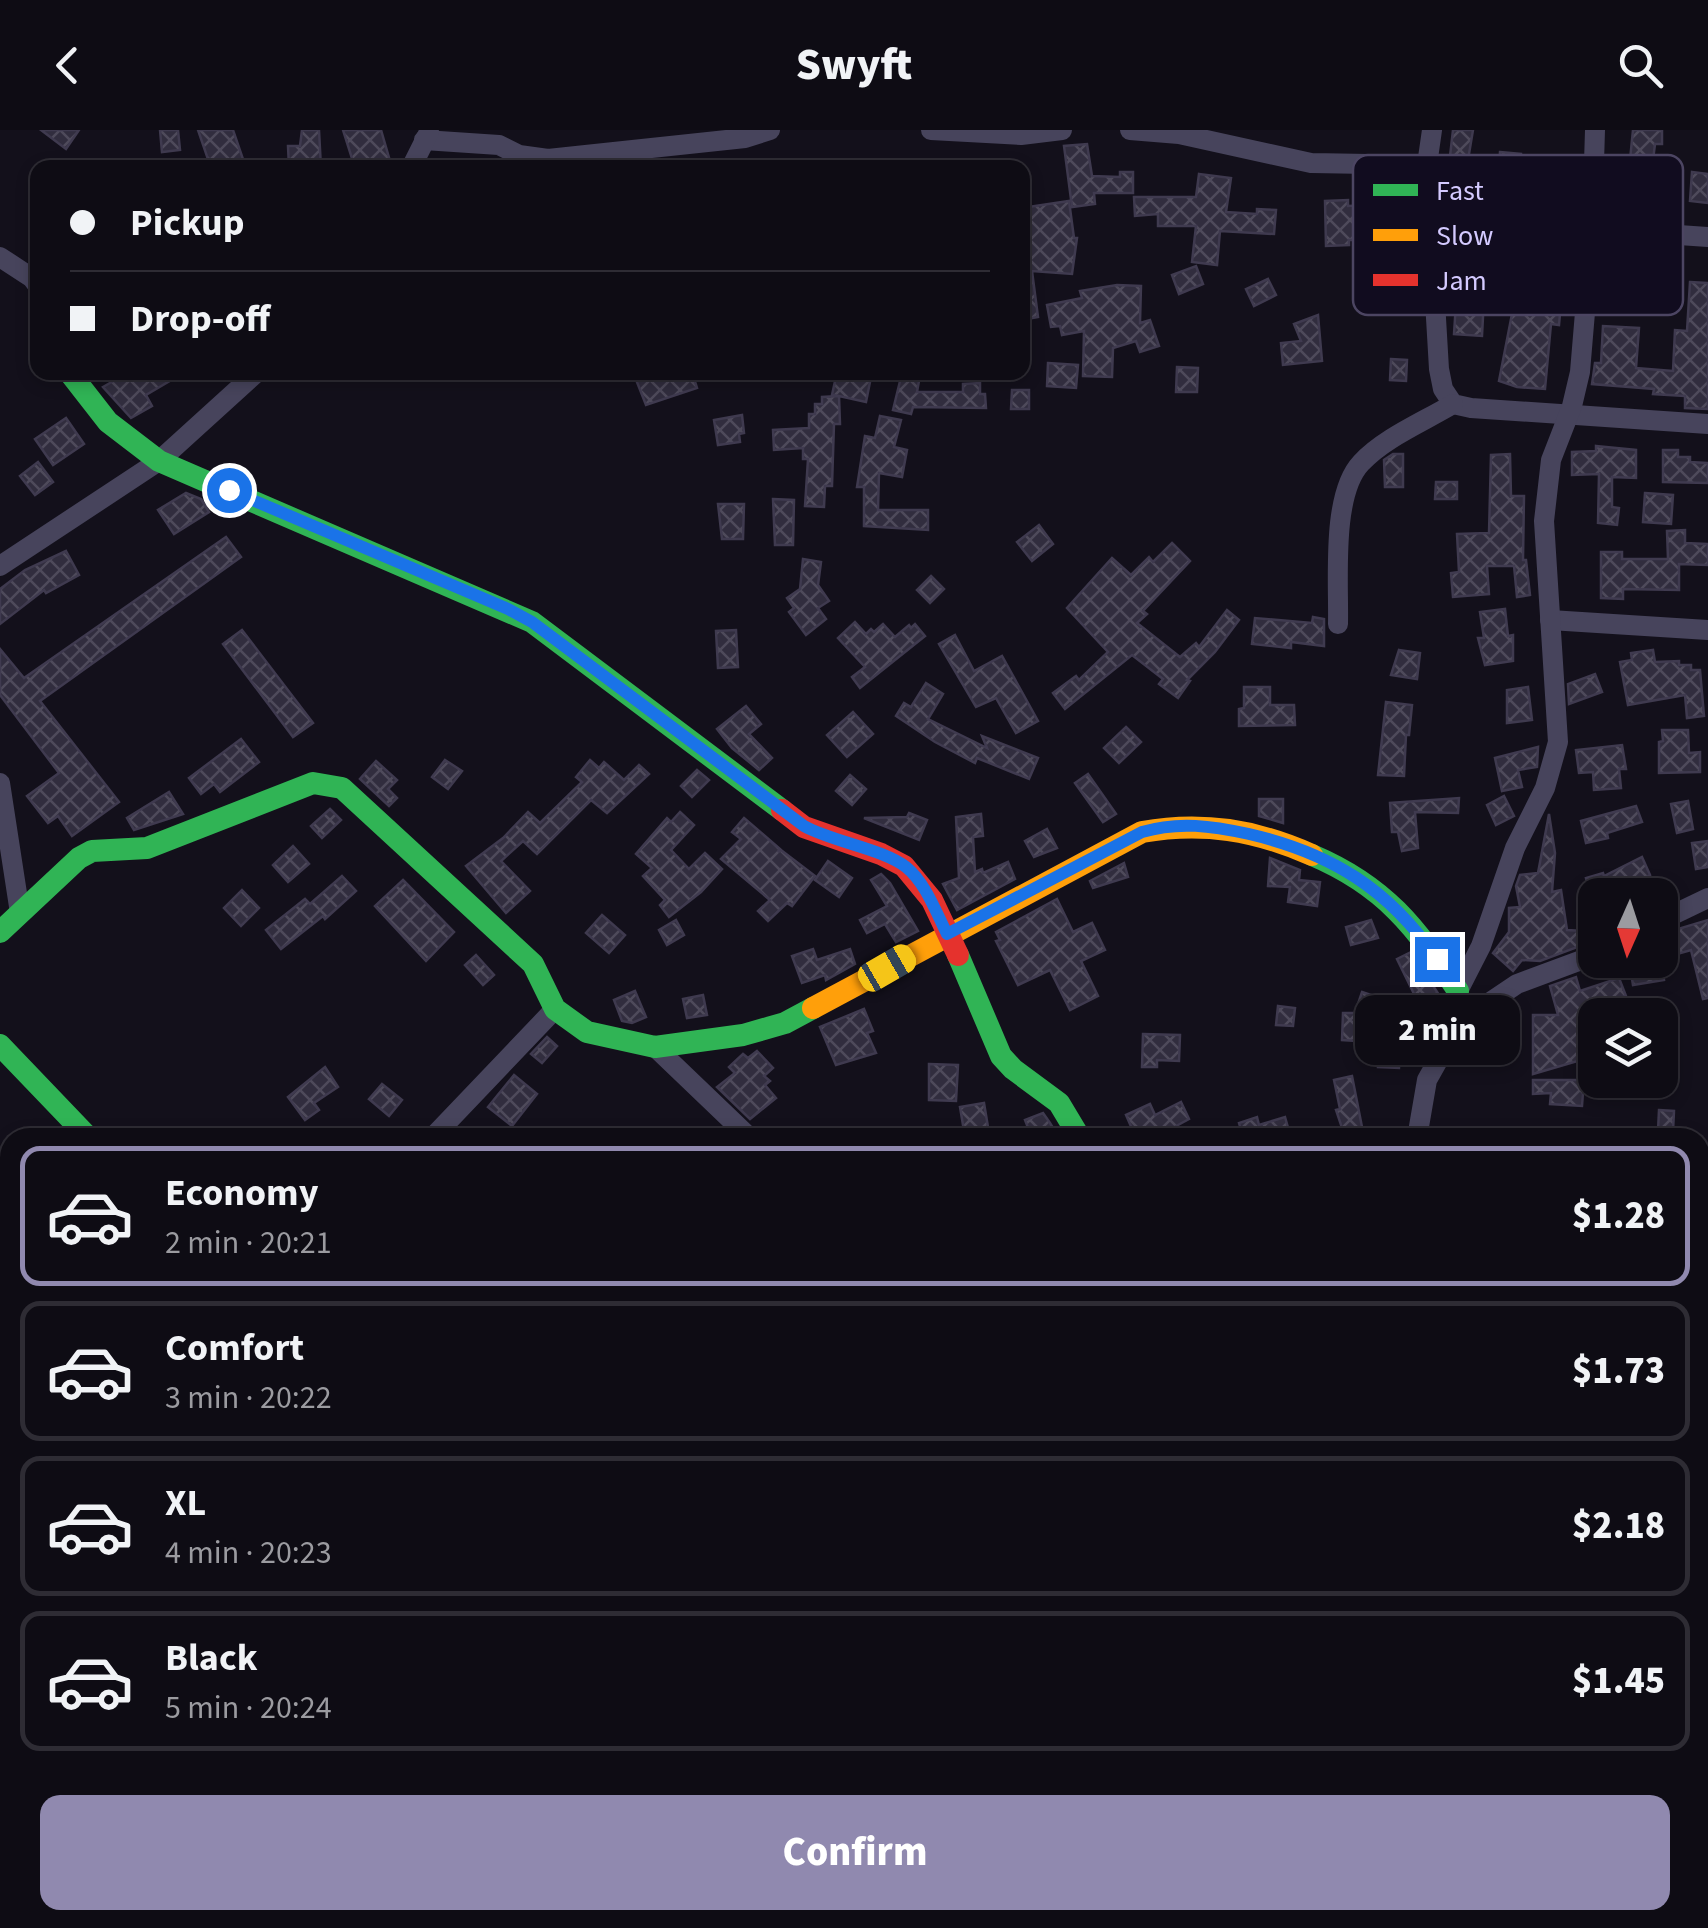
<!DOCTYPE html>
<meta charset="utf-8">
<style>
body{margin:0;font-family:"Source Sans 3",sans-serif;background:#1c1a22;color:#f1f3f6;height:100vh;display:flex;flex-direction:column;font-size:38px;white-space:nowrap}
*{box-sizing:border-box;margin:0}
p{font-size:32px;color:#9b9ba0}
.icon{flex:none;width:55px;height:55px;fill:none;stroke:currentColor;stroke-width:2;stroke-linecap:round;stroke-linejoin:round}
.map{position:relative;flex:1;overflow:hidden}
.drawer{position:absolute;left:0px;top:998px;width:1710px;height:802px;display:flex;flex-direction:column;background:#0e0c14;border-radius:30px 30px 0 0;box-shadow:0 5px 15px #0003,0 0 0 2px #2e2c34}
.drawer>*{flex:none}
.hud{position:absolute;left:30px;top:30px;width:1000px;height:220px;border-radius:20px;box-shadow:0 5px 15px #0003,0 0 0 2px #2e2c34;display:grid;align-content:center;height:220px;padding:0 40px;background:#0e0c14}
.needle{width:65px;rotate:183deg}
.tools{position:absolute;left:1578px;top:748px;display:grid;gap:20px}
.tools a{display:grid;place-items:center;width:100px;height:100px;border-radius:20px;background:#0e0c14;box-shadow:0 5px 15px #0003,0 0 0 2px #2e2c34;font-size:50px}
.end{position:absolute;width:45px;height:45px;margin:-22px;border:12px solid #1a73e8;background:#fff;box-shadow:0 0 0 5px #fff}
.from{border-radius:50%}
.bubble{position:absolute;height:70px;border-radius:20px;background:#0e0c14;box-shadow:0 5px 15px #0003,0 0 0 2px #2e2c34;font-size:32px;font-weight:800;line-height:70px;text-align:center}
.car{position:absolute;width:30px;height:60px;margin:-30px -15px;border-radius:12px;box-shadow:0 0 8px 2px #0007;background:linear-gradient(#f5c518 24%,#345 0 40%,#f5c518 0 76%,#345 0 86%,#f5c518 0)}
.hud b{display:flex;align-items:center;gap:35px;height:95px;font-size:38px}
.hud b+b{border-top:2px solid #2e2c34}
.hud i{width:25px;height:25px;background:#f1f3f6}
ul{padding:18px 0 0;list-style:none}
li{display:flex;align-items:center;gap:30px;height:140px;margin:0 20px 15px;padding:0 20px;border:5px solid #2e2c34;border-radius:20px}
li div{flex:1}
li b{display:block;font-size:38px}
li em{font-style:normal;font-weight:800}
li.on{border-color:#9089af}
li>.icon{width:90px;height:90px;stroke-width:1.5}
.cta{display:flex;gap:20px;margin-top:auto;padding:20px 40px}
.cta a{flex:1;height:115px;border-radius:20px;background:#9089af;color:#fff;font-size:40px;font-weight:800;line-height:115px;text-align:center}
header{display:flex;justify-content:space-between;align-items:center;height:130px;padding:0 40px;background:#0e0c14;font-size:45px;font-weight:800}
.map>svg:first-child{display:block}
.building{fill:url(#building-cross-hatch);stroke:#3f3a4f;stroke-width:2.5}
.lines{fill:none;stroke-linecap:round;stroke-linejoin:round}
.street{stroke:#47445c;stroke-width:20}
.fast{stroke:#30b455;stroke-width:22}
.slow{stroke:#ff9f0a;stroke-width:22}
.jam{stroke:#e5322d;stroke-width:22}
.route{stroke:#1a73e8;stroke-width:12}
.key{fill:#110c1f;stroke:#4c4562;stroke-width:2.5}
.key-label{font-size:28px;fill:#d4caff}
</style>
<header><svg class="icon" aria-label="back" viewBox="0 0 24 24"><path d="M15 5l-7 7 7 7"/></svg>Swyft<svg class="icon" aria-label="search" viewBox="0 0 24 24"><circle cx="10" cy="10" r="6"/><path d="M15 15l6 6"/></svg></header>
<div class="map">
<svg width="1708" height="1798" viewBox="0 0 1708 1798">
<defs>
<pattern id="building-cross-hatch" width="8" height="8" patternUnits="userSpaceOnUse" patternTransform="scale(2.5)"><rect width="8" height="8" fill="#312d3e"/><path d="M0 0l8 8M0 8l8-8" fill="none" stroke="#4e4a5b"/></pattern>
</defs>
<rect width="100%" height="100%" fill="#13101b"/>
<g class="building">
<polygon points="41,0 79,0 66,19"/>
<polygon points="160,0 178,0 180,20 162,22"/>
<polygon points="198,0 233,0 246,38 211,38"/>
<polygon points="302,0 319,0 321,38 289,38 288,16 300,16"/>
<polygon points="343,0 381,0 392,38 355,38"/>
<polygon points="1453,0 1473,0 1468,30 1471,30 1468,116 1477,116 1470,167 1484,168 1482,206 1454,204 1457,157 1448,157 1450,106 1445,106 1446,57 1442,57 1442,43 1448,44"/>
<polygon points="1633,0 1662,0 1662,14 1655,14 1652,38 1644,38 1643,42 1629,40"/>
<polygon points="1087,14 1092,46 1120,47 1120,42 1133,42 1133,63 1094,63 1095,74 1072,77 1064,16"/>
<polygon points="1500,22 1521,24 1519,51 1498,49"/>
<polygon points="1692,42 1708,44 1708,73 1690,71"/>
<polygon points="1199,44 1231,48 1226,82 1257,84 1257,79 1276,80 1274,104 1220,101 1217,135 1192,132 1196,96 1158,96 1158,84 1135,86 1134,67 1196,67"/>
<polygon points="1348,70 1348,76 1370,75 1371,110 1349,110 1349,115 1326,116 1325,71"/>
<polygon points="1069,71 1074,108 1077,108 1072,144 1032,141 1038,187 1022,190 1022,92 1030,91 1028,77"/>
<polygon points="1516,128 1535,131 1530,169 1561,172 1559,195 1551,194 1545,259 1517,257 1499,251 1518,153 1512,152"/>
<polygon points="1196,136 1203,154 1179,164 1172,145"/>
<polygon points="1268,149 1276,165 1254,176 1246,159"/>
<polygon points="1690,152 1708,153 1708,279 1685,278 1685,266 1653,264 1654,259 1592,254 1595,233 1601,233 1603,196 1639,198 1636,238 1673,241 1675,200 1687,201"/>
<polygon points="1117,155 1141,156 1140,193 1150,190 1159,216 1140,222 1136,211 1113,218 1112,247 1083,246 1084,201 1062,205 1060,196 1051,197 1047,175 1082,168 1080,161"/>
<polygon points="1318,185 1322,231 1283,235 1281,213 1301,211 1294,194"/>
<polygon points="1391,229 1407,230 1406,251 1390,250"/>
<polygon points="1048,233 1078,235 1076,258 1047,256"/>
<polygon points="1177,237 1198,238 1197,262 1176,262"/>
<polygon points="129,242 185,242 146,265 152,276 131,288 103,257"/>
<polygon points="633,242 692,242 697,258 646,275"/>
<polygon points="837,242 872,242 866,272 839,266 840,294 834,294 832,356 825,356 824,377 805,376 808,329 803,329 803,318 774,320 773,300 809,298 809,284 815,284 815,274 822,274 822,267 839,266 832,265"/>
<polygon points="901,247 919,251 917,262 963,262 963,254 980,253 980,264 985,264 986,278 913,277 911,284 893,280"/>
<polygon points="1012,260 1029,260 1029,279 1011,279"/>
<polygon points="742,285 744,303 739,304 740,312 718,315 714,290"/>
<polygon points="880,286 901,290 894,317 907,320 902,347 879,343 878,380 928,380 928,400 864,396 864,357 857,357 865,306 875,308"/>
<polygon points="66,288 84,314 53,335 35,309"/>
<polygon points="1596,316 1636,320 1636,348 1612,347 1612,377 1619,378 1617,395 1598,393 1599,344 1572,345 1572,322 1596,321"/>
<polygon points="1663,320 1678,320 1678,327 1690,327 1690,332 1708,333 1708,353 1663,352"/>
<polygon points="1393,324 1403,324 1403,357 1385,357 1384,330"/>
<polygon points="1510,324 1511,366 1524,366 1523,430 1526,430 1530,465 1517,467 1514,436 1487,436 1489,464 1453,467 1451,443 1459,442 1457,404 1489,403 1491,325"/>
<polygon points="38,332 53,352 35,365 20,346"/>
<polygon points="1436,352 1457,352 1457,369 1435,369"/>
<polygon points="186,363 201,369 209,382 174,404 158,380"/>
<polygon points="1645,363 1673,365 1671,394 1643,392"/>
<polygon points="773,369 794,370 793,415 775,415"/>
<polygon points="718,374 744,374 743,409 722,409"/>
<polygon points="1039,395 1053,414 1032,431 1017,412"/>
<polygon points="1685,400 1685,413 1708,414 1708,435 1679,434 1679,460 1623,459 1623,469 1601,468 1601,422 1622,422 1622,429 1668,429 1667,401"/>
<polygon points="226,407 241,427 40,571 119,672 72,706 58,686 48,693 27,666 59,643 0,565 0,519 24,548"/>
<polygon points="1172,413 1190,431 1143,481 1147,484 1137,493 1180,527 1196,513 1199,517 1227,480 1239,490 1215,522 1187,550 1190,551 1178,568 1159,554 1163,549 1132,525 1065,579 1053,563 1076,546 1079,550 1108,522 1067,478 1112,428 1131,445 1149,427 1153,432"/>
<polygon points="66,421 79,445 46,463 44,460 0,494 0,459 25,440"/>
<polygon points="803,429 821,432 818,455 829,471 818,478 826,489 806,505 789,482 794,478 787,468 800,459"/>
<polygon points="931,446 944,459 930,473 917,460"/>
<polygon points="1505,479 1508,506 1513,505 1513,531 1485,535 1478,508 1484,508 1480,482"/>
<polygon points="1313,487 1324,489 1324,516 1291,512 1291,518 1252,514 1255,488 1312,493"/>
<polygon points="855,492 866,504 871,499 874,502 883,494 895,507 909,495 911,498 915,494 925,506 860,558 852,547 865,537 838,508"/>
<polygon points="242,500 313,593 293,607 223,514"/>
<polygon points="736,500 738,537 718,538 716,501"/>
<polygon points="955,505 974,541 1002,526 1038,591 1016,603 996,568 976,577 939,514"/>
<polygon points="1399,520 1420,523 1417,549 1391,545"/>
<polygon points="1653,520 1655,532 1679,531 1679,535 1691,535 1691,540 1700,540 1704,586 1687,588 1685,565 1628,575 1620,532 1632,530 1631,523"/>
<polygon points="1595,544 1602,562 1569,574 1568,554"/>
<polygon points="926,553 943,564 928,589 987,618 982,606 1038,628 1029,649 977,628 975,633 935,612 896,586 904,573 911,577"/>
<polygon points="1244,557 1270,557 1270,575 1294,575 1295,595 1239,596 1239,579 1244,578"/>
<polygon points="1528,557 1532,590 1507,593 1507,560"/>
<polygon points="1386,572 1412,575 1409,605 1406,605 1404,646 1378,645"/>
<polygon points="746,576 761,594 749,604 772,628 759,640 732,618 717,599"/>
<polygon points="853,582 873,604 847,627 827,605"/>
<polygon points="1126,597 1141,612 1119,633 1104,618"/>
<polygon points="1662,600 1688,600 1689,623 1700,622 1700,642 1659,643 1659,612 1663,611"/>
<polygon points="241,609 259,632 220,662 214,654 201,664 189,648"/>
<polygon points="1622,615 1626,639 1619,639 1621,658 1594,660 1593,642 1579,643 1576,620"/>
<polygon points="1538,617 1537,637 1518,640 1522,657 1502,661 1495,628"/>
<polygon points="445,630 462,641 448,659 432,647"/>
<polygon points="590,630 599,638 604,632 624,650 639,635 649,644 607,683 591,670 537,724 523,711 501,731 530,761 506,783 466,736 503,708 528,682 540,693 582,652 576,647"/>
<polygon points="376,631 397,650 388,659 397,668 389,676 360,649"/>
<polygon points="697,640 709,650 692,667 681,656"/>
<polygon points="1088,644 1116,684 1103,692 1075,653"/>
<polygon points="850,645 866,659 852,675 836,661"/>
<polygon points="169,662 183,684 134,700 127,688"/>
<polygon points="1504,666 1514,686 1496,695 1487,675"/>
<polygon points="1459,668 1458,683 1415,682 1418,718 1402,721 1398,702 1392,702 1390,673"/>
<polygon points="1259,669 1283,669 1283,693 1259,686"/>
<polygon points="1688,671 1693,699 1677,703 1671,674"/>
<polygon points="1636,676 1642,692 1607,703 1608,708 1586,713 1581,691"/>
<polygon points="330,679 341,690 322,708 311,696"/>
<polygon points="680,682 694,695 671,720 689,739 705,723 722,739 701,762 669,787 660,775 665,770 643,746 652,738 636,724 667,688 671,692"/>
<polygon points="909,683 927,690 919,710 864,688 907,687"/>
<polygon points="981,684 983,706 973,707 975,742 982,739 983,743 1008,732 1015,749 957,780 943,754 959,748 956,687"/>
<polygon points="1549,684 1555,723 1552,762 1561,760 1567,800 1583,801 1583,815 1540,831 1522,830 1513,841 1493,823 1509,802 1509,778 1520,777 1516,756 1520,745 1538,743"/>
<polygon points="744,688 780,719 778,722 781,720 815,746 792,776 787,773 768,791 758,781 770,770 721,729 741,709 732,702"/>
<polygon points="1047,699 1057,718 1034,727 1025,711"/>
<polygon points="1708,711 1708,737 1696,739 1692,713"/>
<polygon points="293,716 309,734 288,752 273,735"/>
<polygon points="1642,727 1650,745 1633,754 1633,765 1591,765 1586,748 1603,743 1604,746"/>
<polygon points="1270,728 1300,740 1299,750 1320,752 1317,776 1288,772 1290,757 1268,756"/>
<polygon points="828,731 852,748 839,767 815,750"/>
<polygon points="1124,733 1128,747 1093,758 1090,751"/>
<polygon points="881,744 890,753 918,801 896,812 885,794 867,803 860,790 887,776 871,750"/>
<polygon points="342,746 356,761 325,789 323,786 281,819 266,800 305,769 310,774"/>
<polygon points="403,750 454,802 426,831 375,776"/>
<polygon points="242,760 259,778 241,796 224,778"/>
<polygon points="1057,769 1073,802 1092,793 1105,820 1081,831 1098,866 1070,880 1050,840 1018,855 996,811 1000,810 996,802"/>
<polygon points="602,785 625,805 609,823 586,803"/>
<polygon points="676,790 684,805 667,815 659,800"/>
<polygon points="1371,790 1378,808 1351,815 1346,797"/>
<polygon points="1708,790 1708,868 1703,869 1691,820 1667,827 1661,804"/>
<polygon points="813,819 817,830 850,819 855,834 826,850 825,845 802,853 792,826"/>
<polygon points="1411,822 1445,874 1445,885 1438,890 1420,864 1415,866 1397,829"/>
<polygon points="476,825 494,845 483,855 465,835"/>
<polygon points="1661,832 1664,850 1633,855 1630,837"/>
<polygon points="1576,847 1580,861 1619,848 1626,866 1582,881 1595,926 1533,944 1533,885 1558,885 1550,856"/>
<polygon points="635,861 646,887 632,893 622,891 614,870"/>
<polygon points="1362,862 1386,870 1372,912 1342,910 1343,883 1355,883"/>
<polygon points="703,865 707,885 687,888 683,869"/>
<polygon points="1278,876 1295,878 1293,896 1276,895"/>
<polygon points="864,879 873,901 867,903 876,923 836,935 820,897"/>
<polygon points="1499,897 1499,900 1510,898 1517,921 1487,930 1482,914 1487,913 1483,901"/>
<polygon points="1143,904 1180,905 1179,931 1157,930 1157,937 1142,937"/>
<polygon points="547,907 557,916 542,933 531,924"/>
<polygon points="1380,907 1400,907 1399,938 1378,937"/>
<polygon points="757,921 773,938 764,946 770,951 765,955 776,968 750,989 717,957 735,943 729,937 743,924 748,928"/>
<polygon points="929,934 958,935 956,971 929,970"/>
<polygon points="325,937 338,957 314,973 319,980 305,990 288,967"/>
<polygon points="514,945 537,964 512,996 488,977"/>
<polygon points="1352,946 1363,1002 1345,1007 1336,980 1340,979 1334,950"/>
<polygon points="1533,950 1584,950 1582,976 1550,974 1551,963 1533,964"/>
<polygon points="382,954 402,970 389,986 369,969"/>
<polygon points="1181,972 1189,989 1154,1008 1136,1008 1126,985 1150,974 1155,985"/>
<polygon points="984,973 988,997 964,1001 960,977"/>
<polygon points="1659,980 1674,981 1673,1002 1658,1001"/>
<polygon points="1043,983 1050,993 1059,1008 1032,1008 1025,990"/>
<polygon points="1257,987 1259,995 1285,987 1291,1008 1229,1008 1228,1004 1241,1000 1239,993"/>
</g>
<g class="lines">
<g class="street">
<polyline points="931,0 1021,5 1062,0"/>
<polyline points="1130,0 1179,4 1311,33 1427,35"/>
<polyline points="1432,0 1427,35 1439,239 1443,259 1453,274 1471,278 1708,294"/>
<polyline points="424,10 499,15 519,25 548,29 745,8 770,0"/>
<polyline points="411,38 429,2"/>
<polyline points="1592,99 1708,107"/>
<polyline points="0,127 32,148 38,156"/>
<polyline points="0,436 159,331 257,242"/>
<polyline points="1550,490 1708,500"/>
<path d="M1338,494C1339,451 1331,365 1361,333C1384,308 1423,292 1453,274"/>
<polyline points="0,653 20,783"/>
<polyline points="1660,791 1708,768"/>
<polyline points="1459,893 1517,854 1595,825"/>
<polyline points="655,917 750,1008"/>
<polyline points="432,1008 555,879"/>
<polyline points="1417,1008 1427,950 1459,893 1458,861 1481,816 1515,718 1545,658 1558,612 1544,391 1551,330 1572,276 1580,242 1592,99 1595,0"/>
<polyline points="1700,1064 1708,1065"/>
<polyline points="0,1162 10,1154"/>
<polyline points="1708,1333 1708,1337"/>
<polyline points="207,1798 211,1790"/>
<polyline points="977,1798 977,1790"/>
</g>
<g class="fast">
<polyline points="69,242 108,292 159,331 532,492 782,680"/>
<path d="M1312,725C1385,756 1416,797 1458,861"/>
<polyline points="0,802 79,728 92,721 147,718 313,653 342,658 533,834 555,879 587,902 655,917 743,905 785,893 813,878"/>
<polyline points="958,825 1001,926 1013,939 1059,973 1080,1008"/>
<polyline points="0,915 89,1008"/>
<polyline points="769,1790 774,1798"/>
</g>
<path class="slow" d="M813,878L1142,702C1202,691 1256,700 1312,725"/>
<polyline class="jam" points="782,680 804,697 881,724 904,736 932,770 958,825"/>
</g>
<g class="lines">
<path class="route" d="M229,360L508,479L532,492L804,696C833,712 883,719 906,737C925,752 936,782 947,804L1142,702C1179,691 1212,696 1249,704C1331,723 1389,759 1437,829"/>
</g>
<rect x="1353" y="25" width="330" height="160" rx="15" class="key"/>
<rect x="1373" y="54" width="45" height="12" fill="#30b455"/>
<rect x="1373" y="99" width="45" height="12" fill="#ff9f0a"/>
<rect x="1373" y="144" width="45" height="12" fill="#e5322d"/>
<g class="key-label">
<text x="1436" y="70">Fast</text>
<text x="1436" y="115">Slow</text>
<text x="1436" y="160">Jam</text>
</g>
</svg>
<div class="tools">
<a><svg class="needle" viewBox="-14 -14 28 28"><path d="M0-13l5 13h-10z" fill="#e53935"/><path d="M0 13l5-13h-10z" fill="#9b9ba0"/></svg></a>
<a><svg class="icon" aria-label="layers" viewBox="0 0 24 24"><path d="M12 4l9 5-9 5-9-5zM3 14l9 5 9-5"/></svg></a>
</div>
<i class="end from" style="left:229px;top:360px"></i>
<i class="end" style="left:1437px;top:829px"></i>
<div class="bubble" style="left:1355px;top:865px;width:165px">2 min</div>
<i class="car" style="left:887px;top:838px;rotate:60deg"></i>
<div class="hud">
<b><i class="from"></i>Pickup</b>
<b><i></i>Drop-off</b>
</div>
<section class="drawer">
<ul>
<li class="on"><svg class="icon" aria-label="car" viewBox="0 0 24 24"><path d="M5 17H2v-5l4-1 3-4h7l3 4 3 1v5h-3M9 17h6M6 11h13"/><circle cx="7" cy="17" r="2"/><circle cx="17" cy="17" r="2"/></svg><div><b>Economy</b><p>2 min · 20:21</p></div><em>$1.28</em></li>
<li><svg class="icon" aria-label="car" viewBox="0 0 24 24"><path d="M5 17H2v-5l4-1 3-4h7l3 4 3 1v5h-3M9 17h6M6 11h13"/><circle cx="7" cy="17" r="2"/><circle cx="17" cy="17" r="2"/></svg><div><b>Comfort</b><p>3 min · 20:22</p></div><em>$1.73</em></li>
<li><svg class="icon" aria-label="car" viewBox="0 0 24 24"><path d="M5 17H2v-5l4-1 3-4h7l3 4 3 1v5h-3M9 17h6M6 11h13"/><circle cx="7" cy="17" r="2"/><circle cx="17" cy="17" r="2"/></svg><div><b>XL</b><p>4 min · 20:23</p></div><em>$2.18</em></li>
<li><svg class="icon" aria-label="car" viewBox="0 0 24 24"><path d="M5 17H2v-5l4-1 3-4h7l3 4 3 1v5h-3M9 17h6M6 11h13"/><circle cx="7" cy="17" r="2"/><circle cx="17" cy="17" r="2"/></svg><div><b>Black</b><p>5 min · 20:24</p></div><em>$1.45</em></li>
</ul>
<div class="cta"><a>Confirm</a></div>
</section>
</div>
